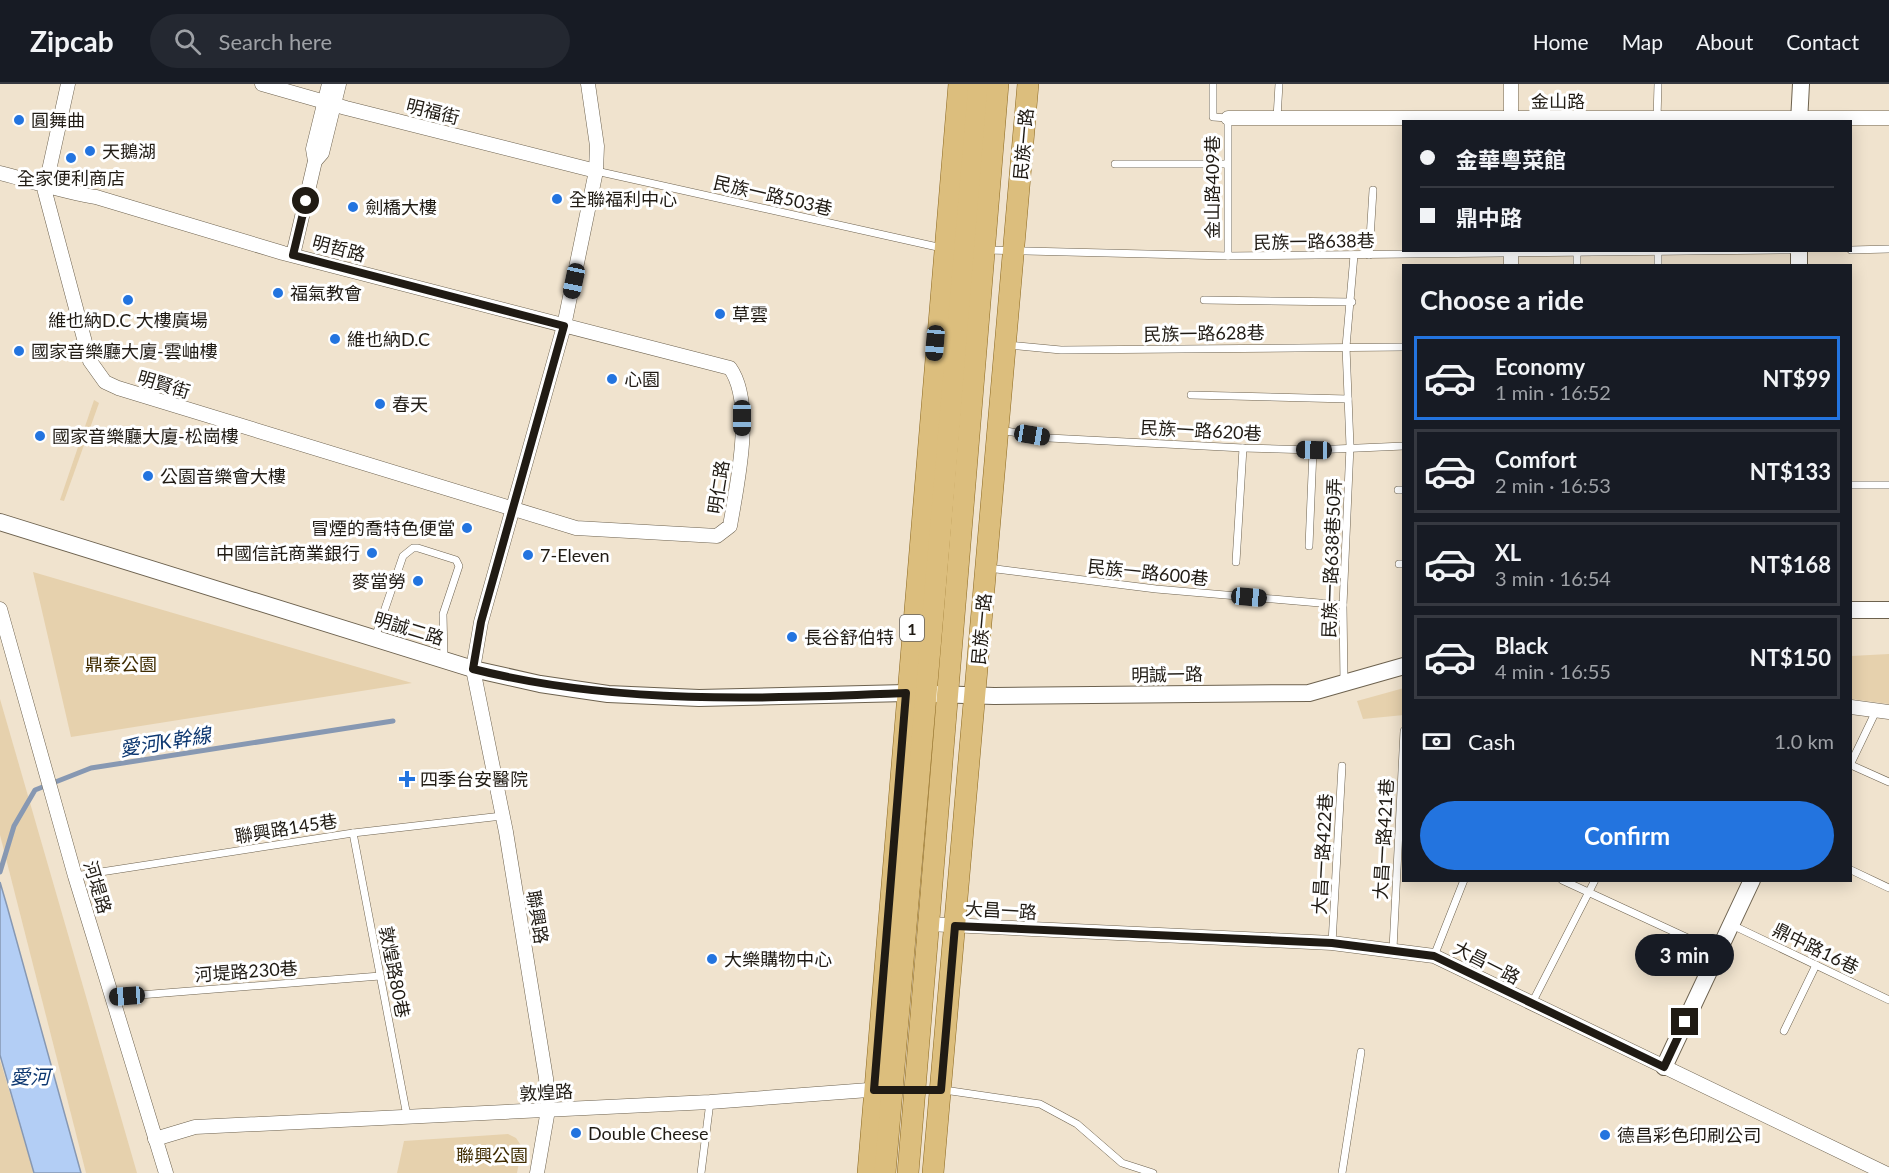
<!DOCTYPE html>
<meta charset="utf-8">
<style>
body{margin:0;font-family:Lato,"Noto Sans TC",sans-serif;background:#242831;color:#f1f3f6;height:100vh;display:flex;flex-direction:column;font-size:22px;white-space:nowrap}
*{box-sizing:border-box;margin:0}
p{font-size:20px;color:#9ea1a6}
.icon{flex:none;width:33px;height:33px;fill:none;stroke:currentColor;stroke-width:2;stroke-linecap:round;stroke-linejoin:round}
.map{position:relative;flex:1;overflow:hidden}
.details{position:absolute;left:1402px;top:180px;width:450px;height:618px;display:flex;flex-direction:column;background:#171b24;border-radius:0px;box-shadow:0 3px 15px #0003}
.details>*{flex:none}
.banner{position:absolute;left:1402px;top:36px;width:450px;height:132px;border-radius:0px;box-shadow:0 3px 15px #0003;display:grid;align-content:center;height:132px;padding:0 18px;background:#171b24}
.end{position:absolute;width:27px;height:27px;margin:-14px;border:8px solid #201b14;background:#fff;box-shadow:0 0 0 3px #fff}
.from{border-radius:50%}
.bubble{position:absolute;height:42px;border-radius:21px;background:#171b24;box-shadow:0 3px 15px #0003;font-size:20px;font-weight:700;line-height:42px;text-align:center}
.car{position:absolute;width:18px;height:36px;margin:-18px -9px;border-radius:8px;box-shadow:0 0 4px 2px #0007;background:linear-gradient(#222 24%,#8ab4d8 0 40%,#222 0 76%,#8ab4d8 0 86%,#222 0)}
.banner b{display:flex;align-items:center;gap:21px;height:57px;font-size:22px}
.banner b+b{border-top:2px solid #363941}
.banner i{width:15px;height:15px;background:#f1f3f6}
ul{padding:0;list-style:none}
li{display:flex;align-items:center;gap:18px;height:84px;margin:0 12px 9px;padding:0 6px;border:3px solid #363941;border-radius:0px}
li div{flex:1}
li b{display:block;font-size:22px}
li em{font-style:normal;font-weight:700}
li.selected{border-color:#2374df}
li>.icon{width:54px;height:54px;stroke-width:1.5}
h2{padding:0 18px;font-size:27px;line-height:72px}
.pay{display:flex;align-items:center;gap:15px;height:66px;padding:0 18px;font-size:22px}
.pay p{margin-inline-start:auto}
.primary-button{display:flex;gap:12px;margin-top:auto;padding:12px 18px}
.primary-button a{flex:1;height:69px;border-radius:36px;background:#2374df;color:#fff;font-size:24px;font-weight:700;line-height:69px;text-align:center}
header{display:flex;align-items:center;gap:36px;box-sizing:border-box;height:84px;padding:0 30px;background:#171b24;border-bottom:2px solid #363941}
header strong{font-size:28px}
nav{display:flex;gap:33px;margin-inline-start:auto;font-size:21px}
.search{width:420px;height:54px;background:#242831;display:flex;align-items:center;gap:15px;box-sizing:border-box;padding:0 21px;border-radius:33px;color:#9ea1a6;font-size:22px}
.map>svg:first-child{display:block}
.green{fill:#e6d1ad}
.water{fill:#b3cef5;stroke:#8798b2;stroke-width:1.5}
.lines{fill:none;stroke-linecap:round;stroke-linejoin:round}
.stream{stroke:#8798b2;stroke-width:5}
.service-casing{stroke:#6d624f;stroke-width:8}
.minor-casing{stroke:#6d624f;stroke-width:15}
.tertiary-casing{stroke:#6d624f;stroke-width:18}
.primary-casing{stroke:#8b6820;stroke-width:22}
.service{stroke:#fff;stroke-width:7}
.minor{stroke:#fff;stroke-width:14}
.tertiary{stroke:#fff;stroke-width:16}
.primary{stroke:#dcbe7d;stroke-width:21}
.route{stroke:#201b14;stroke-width:8}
.poi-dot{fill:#2374df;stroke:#fff;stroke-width:2}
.labels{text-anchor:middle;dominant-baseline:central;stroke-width:6;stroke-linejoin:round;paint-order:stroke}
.shield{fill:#fff;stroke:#635f5a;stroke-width:1.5}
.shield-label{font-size:16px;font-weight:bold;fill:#201b14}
.street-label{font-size:18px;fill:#201b14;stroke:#fff}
.poi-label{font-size:18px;fill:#201b14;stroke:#fff;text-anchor:start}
.park-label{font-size:18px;fill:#402c00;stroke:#fff}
.water-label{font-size:20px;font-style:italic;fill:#0e3871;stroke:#fff}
</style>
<header>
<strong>Zipcab</strong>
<div class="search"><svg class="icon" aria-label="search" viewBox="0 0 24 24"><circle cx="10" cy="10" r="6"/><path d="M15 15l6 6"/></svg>Search here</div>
<nav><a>Home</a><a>Map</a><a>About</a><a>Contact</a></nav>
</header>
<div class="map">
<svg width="1889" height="1089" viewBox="0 0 1889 1089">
<rect width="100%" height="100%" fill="#f0e3ce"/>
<g class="green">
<polygon points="94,316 99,319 64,417 60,416"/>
<polygon points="33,488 412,599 71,653"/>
<polygon points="1889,570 1889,620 1851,615 1851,572"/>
<polygon points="1404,604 1404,631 1363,635 1357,617"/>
<polygon points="0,615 137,1089 86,1089 0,751"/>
<polygon points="0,976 30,1076 34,1089 0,1089"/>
<polygon points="508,1050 516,1054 522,1063 517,1089 397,1089 404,1057"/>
</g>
<polygon class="water" points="0,798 7,822 81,1089 34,1089 0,971"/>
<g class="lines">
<polyline class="stream" points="0,788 14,742 35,706 91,684 393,637"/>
<defs>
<g id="service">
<polyline points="1213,0 1213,33 1228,34 1228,172"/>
<polyline points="1277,34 1279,0"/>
<polyline points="1657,35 1658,0"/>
<polyline points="1115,80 1227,80"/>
<polyline points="596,87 942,164"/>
<polyline points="986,166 1228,172 1789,166"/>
<polyline points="1851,166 1889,165"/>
<polyline points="1658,168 1658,182"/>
<polyline points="1577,169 1577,182"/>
<polyline points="1369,171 1373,106"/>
<polyline points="1204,216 1352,218"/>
<polyline points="1008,261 1061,266 1404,263"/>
<polyline points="1191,311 1348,315"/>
<polyline points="1000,346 1049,354 1243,364 1313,366 1404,362"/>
<polyline points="1851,401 1889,401"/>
<polyline points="1398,406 1404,406"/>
<polyline points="1309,462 1313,366"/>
<polyline points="1236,478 1243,364"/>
<polyline points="1399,480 1404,480"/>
<polyline points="988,484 1156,505 1343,521"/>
<polyline points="375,554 403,472 413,464 418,464 456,476 459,482 443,530 444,576"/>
<polyline points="1344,599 1343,521 1350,362 1346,263 1354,171"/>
<polyline points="1851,679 1876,627"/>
<polyline points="1851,681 1889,698"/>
<polyline points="353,749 407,1032"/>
<polyline points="1851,786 1889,804"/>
<polyline points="75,792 353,749 502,732"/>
<polyline points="1562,796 1718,868"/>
<polyline points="1732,841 1889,916"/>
<polyline points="1332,859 1342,682"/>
<polyline points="1393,865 1404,647"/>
<polyline points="1434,872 1464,796"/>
<polyline points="114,913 380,892"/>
<polyline points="1531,921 1595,796"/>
<polyline points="1784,947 1816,881"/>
<polyline points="944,1006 1040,1020 1077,1040 1122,1079 1153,1089"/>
<polyline points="701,1089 710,1018"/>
<polyline points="1342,1089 1361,968"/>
</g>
<g id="minor">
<polyline points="262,0 346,24 596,87"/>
<polyline points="1228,34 1889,34"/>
<polyline points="1511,38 1511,0"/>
<polyline points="315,77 313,65 329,0"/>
<path d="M0,89C32,97 64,108 96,113L283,169L730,284C755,319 737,401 730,442L717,452L576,444L118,304L105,298L90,277L45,108L48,91L68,0"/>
<polyline points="1511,166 1511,182"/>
<polyline points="293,171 315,77 322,69 339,0"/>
<polyline points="0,525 75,792 166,1089"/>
<polyline points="1851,623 1889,628"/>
<polyline points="928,840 1332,859 1434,872 1885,1089"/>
<polyline points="155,1055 195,1043 710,1018 882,1005"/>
<polyline points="537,1089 548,1026 546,994 506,748 473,585 481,538 564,242 596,87 597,62 588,0"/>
</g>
<g id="tertiary">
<polyline points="1799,38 1801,0"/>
<polyline points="1799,182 1799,166"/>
<polyline points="0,438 473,585 540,600 608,610 699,614 906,609 994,612 1309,609 1404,582"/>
<polyline points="1851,526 1889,526"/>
<polyline points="1664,983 1752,796"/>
</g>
<g id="primary">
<polyline points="868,1089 959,0"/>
<path d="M885,1089C916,726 946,363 979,0"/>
<polyline points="908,1089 998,0"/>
<polyline points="933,1089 1028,0"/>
</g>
</defs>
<use href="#service" class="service-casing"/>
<use href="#minor" class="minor-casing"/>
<use href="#tertiary" class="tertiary-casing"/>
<use href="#primary" class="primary-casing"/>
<use href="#service" class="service"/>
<use href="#minor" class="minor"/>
<use href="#tertiary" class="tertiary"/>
<use href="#primary" class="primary"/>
</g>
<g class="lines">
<path class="route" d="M306,117L293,171L564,242L481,538L473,585C615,621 761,615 906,609L874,1006H941L955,842L1332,859L1434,872L1664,983L1685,938"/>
</g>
<g class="poi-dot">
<circle cx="19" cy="36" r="6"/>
<circle cx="90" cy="67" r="6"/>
<circle cx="71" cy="74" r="6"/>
<circle cx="557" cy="115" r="6"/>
<circle cx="353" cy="123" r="6"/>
<circle cx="278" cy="209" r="6"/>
<circle cx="128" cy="216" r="6"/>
<circle cx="720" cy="230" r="6"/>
<circle cx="335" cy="255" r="6"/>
<circle cx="19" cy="267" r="6"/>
<circle cx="612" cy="295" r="6"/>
<circle cx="380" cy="320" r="6"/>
<circle cx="40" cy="352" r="6"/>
<circle cx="148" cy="392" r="6"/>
<circle cx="467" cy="444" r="6"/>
<circle cx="372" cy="469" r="6"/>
<circle cx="528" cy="471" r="6"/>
<circle cx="418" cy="497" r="6"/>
<circle cx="792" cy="553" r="6"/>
<path d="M404 686h6v6h6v6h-6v6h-6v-6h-6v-6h6z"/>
<circle cx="712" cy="875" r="6"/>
<circle cx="576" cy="1049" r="6"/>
<circle cx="1605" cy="1051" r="6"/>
</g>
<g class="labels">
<rect class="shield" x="900" y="531" width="24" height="26" rx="4.5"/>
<g class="shield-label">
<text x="912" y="544">1</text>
</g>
<g class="street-label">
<text x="1558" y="17">金山路</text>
<text transform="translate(433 27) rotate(14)">明福街</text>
<text transform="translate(1023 60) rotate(-85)">民族一路</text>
<text transform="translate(1212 103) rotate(-90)">金山路409巷</text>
<text transform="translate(773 111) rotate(13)">民族一路503巷</text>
<text transform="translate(1314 157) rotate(-1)">民族一路638巷</text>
<text transform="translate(339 164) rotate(15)">明哲路</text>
<text transform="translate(1204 249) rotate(-1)">民族一路628巷</text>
<text transform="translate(164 300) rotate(17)">明賢街</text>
<text transform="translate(1201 346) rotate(3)">民族一路620巷</text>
<text transform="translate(718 403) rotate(-81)">明仁路</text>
<text transform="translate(1331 474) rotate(-88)">民族一路638巷50弄</text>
<text transform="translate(1148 488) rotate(6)">民族一路600巷</text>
<text transform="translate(409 544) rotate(17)">明誠二路</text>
<text transform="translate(981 545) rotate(-85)">民族一路</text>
<text transform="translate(1167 590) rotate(-1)">明誠一路</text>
<text transform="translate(286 744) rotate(-9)">聯興路145巷</text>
<text transform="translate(1383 755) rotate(-87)">大昌一路421巷</text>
<text transform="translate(1322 770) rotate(-87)">大昌一路422巷</text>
<text transform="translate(98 803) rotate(73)">河堤路</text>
<text transform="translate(1001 826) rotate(3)">大昌一路</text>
<text transform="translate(538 833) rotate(81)">聯興路</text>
<text transform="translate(1816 864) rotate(26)">鼎中路16巷</text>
<text transform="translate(1487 878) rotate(27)">大昌一路</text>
<text transform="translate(246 887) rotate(-4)">河堤路230巷</text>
<text transform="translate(395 888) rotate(79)">敦煌路80巷</text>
<text transform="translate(546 1008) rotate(-3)">敦煌路</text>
</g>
<g class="poi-label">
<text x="31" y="36">圓舞曲</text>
<text x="102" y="67">天鵝湖</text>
<text x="71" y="94" text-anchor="middle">全家便利商店</text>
<text x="569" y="115">全聯福利中心</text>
<text x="365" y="123">劍橋大樓</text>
<text x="290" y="209">福氣教會</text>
<text x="732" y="230">草雲</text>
<text x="128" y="236" text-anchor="middle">維也納D.C 大樓廣場</text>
<text x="347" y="255">維也納D.C</text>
<text x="31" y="267">國家音樂廳大廈-雲岫樓</text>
<text x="624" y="295">心園</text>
<text x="392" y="320">春天</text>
<text x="52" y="352">國家音樂廳大廈-松崗樓</text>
<text x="160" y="392">公園音樂會大樓</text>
<text x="455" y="444" text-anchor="end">冒煙的喬特色便當</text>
<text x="360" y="469" text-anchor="end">中國信託商業銀行</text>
<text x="540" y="471">7-Eleven</text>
<text x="406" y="497" text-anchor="end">麥當勞</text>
<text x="804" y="553">長谷舒伯特</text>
<text x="420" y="695">四季台安醫院</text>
<text x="724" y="875">大樂購物中心</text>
<text x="588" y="1049">Double Cheese</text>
<text x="1617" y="1051">德昌彩色印刷公司</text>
</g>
<g class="park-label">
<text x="121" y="580">鼎泰公園</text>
<text x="492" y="1071">聯興公園</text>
</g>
<g class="water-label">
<text transform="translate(165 657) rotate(-9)">愛河K幹線</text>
<text x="30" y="992">愛河</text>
</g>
</g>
</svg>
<i class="end from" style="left:306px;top:117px"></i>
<i class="end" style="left:1685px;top:938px"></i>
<div class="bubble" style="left:1635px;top:850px;width:99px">3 min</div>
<i class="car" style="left:574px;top:197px;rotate:192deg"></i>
<i class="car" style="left:935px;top:259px;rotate:185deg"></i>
<i class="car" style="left:742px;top:334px;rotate:180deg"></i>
<i class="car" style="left:1032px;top:351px;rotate:99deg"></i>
<i class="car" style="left:1314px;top:366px;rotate:271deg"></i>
<i class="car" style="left:1249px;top:513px;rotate:95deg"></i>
<i class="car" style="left:127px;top:912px;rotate:266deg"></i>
<div class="banner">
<b><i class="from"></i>金華粵菜館</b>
<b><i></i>鼎中路</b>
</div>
<section class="details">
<h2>Choose a ride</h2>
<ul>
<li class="selected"><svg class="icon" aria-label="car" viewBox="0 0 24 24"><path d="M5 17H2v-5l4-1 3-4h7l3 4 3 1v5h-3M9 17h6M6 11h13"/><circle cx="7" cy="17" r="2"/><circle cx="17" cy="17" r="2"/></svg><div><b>Economy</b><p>1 min · 16:52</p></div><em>NT$99</em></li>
<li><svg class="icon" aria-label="car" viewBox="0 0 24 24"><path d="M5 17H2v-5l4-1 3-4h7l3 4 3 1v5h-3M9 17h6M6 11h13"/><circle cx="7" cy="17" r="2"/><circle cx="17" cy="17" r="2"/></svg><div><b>Comfort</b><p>2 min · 16:53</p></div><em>NT$133</em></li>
<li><svg class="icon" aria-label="car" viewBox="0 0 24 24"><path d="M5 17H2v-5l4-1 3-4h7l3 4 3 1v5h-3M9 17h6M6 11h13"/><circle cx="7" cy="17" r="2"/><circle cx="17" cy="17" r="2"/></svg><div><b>XL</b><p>3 min · 16:54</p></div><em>NT$168</em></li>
<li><svg class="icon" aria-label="car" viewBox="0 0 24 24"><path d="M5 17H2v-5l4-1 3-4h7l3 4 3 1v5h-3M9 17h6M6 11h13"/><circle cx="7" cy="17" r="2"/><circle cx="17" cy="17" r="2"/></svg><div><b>Black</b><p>4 min · 16:55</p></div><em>NT$150</em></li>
</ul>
<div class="pay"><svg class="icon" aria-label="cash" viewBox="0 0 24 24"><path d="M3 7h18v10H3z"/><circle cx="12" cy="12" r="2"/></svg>Cash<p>1.0 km</p></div>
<div class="primary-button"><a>Confirm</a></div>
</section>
</div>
